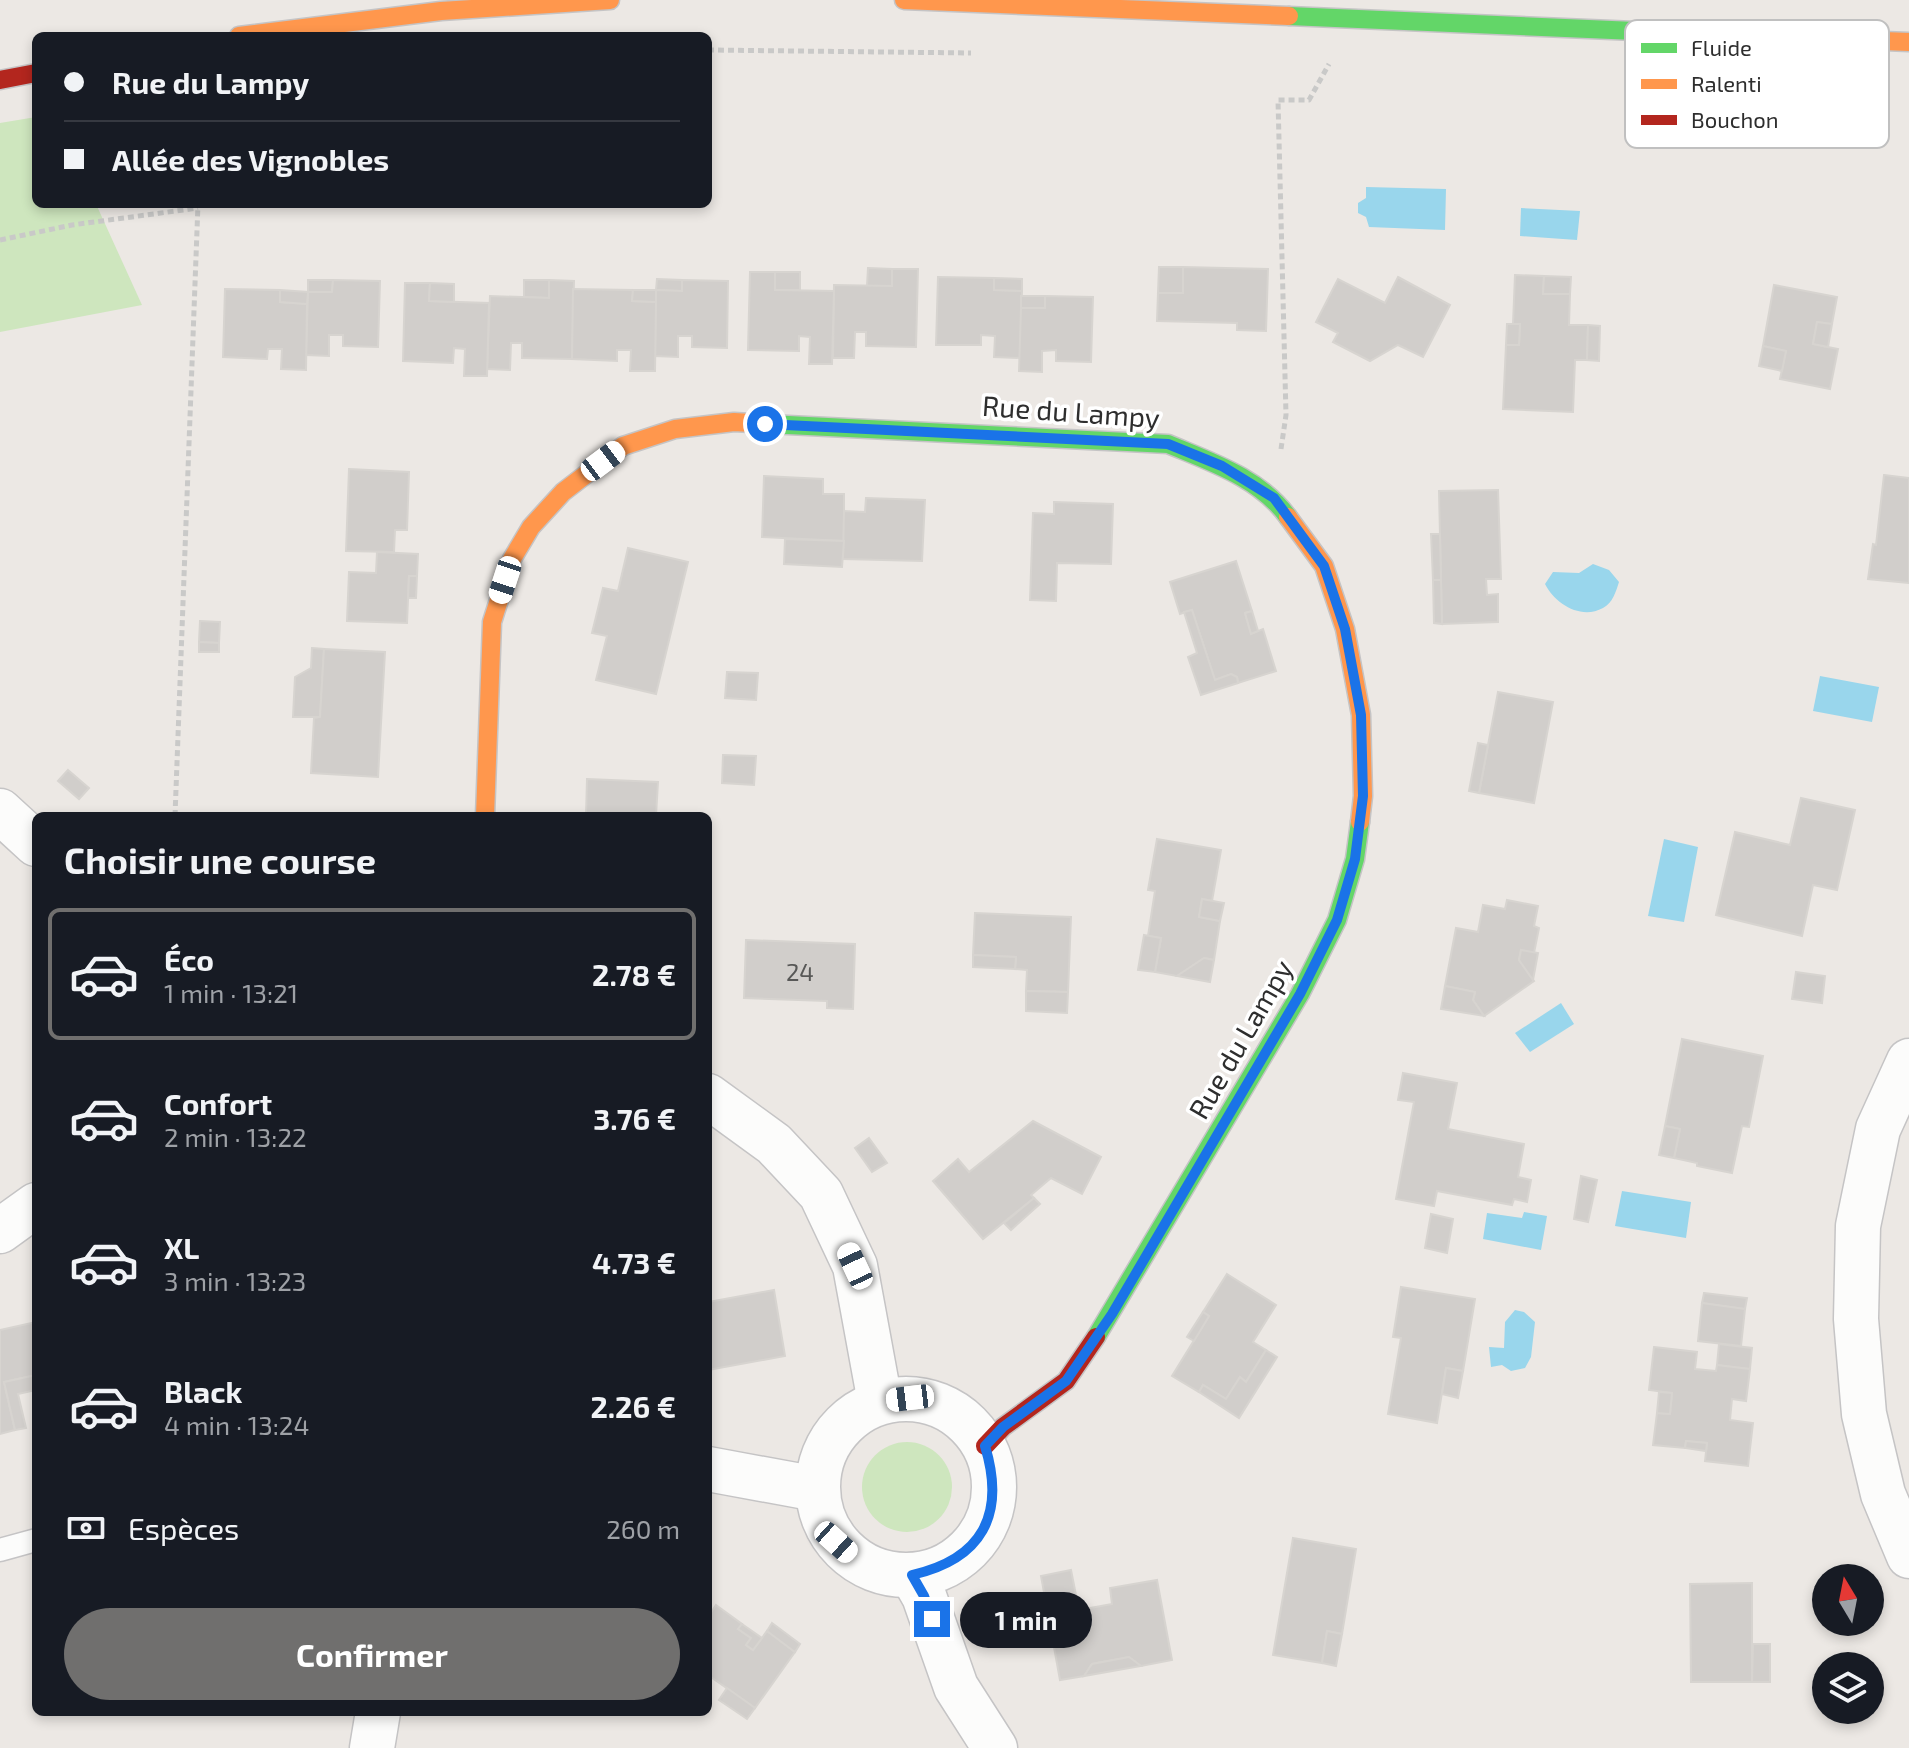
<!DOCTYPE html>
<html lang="fr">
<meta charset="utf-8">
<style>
body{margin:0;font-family:"Exo 2",sans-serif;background:#20242c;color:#f1f3f6;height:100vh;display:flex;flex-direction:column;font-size:30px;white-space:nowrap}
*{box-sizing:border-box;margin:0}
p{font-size:26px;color:#9ea1a6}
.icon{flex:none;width:44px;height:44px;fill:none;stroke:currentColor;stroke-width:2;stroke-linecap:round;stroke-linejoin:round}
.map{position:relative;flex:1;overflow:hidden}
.panel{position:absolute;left:32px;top:812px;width:680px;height:904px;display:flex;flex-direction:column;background:#171b24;border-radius:12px;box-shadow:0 4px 12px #0003}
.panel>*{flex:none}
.top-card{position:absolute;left:32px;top:32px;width:680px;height:176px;border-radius:12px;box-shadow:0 4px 12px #0003;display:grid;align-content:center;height:176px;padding:0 32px;background:#171b24}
.needle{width:52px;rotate:350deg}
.fabs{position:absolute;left:1812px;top:1564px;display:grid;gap:16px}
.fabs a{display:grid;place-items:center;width:72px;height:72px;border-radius:50%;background:#171b24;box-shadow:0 4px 12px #0003;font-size:40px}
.end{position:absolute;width:36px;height:36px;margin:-18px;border:10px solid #1a73e8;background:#fff;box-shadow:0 0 0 4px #fff}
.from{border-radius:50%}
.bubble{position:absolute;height:56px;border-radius:28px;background:#171b24;box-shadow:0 4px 12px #0003;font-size:26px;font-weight:700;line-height:56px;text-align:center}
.car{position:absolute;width:24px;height:48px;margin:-24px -12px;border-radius:10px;box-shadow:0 0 6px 2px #0007;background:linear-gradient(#fff 24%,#345 0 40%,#fff 0 76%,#345 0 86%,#fff 0)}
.top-card b{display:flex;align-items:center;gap:28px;height:76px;font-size:30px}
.top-card b+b{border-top:2px solid #363941}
.top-card i{width:20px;height:20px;background:#f1f3f6}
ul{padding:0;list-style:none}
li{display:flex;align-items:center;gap:24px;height:132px;margin:0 16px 12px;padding:0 16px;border:4px solid transparent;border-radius:12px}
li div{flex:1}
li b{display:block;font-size:30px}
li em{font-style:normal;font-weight:700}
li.current{border-color:#706f6e}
li>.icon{width:72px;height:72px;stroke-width:1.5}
h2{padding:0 32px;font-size:36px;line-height:96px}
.pay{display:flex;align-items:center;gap:20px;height:88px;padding:0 32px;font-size:30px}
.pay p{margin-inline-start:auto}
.primary-button{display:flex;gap:16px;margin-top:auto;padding:16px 32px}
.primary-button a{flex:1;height:92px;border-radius:48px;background:#706f6e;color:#fff;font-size:32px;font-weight:700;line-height:92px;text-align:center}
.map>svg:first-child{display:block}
.green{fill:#cee6be}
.water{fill:#99d6ec}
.building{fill:#d1cecb;stroke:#d7d4d0;stroke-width:2}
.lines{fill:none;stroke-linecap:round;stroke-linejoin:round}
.lane-casing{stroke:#c5c4c5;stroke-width:25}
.street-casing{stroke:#c5c4c5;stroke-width:47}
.fast-casing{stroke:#c5c4c5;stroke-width:21}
.slow-casing{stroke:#c5c4c5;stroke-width:21}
.jam-casing{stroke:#c5c4c5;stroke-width:21}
.path{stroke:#c9c9c8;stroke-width:5;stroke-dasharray:6 4;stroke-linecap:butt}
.lane{stroke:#fcfcfb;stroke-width:22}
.street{stroke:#fcfcfb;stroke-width:44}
.fast{stroke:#63d668;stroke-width:18}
.slow{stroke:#ff974d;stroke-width:18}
.jam{stroke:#b3261e;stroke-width:18}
.route{stroke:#1a73e8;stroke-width:10}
.labels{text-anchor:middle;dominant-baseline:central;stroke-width:7;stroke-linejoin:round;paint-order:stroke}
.number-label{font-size:24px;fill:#585857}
.street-label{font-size:28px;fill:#2e2e2e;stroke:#fff}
.key{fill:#fff;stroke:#c0c0c0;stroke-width:2}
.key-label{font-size:22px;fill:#2e2e2e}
</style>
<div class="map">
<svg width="1909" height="1748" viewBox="0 0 1909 1748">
<rect width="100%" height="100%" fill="#ece8e4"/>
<g class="green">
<polygon points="36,117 36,204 96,204 142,305 0,332 0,123"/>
<circle cx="907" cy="1487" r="45"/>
</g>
<g class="water">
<polygon points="1366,187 1446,189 1445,230 1369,227 1366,217 1358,213 1358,203 1366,198"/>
<polygon points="1521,208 1580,211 1577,240 1520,236"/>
<path d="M1593,564L1609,570L1619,582C1616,591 1613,603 1603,608C1581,620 1555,604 1545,584L1553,572L1579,573Z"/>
<polygon points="1820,676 1879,687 1872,722 1813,711"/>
<polygon points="1664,839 1698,847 1684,922 1648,916"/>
<polygon points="1561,1003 1574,1024 1530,1052 1515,1033"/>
<polygon points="1622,1191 1691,1202 1686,1238 1615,1226"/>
<polygon points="1524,1212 1547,1216 1541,1250 1483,1239 1487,1213 1522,1218"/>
<polygon points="1515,1310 1524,1312 1535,1322 1531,1357 1525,1368 1511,1371 1502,1365 1491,1367 1489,1347 1504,1348 1505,1322"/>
</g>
<g class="building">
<polygon points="1159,267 1183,267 1183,293 1158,293"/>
<polygon points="1183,267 1268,269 1266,331 1237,330 1237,323 1157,321 1158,293 1183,293"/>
<polygon points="868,268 892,269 892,286 867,286"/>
<polygon points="892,269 918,269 916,347 866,346 866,332 855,332 854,358 833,358 834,285 892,286"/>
<polygon points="750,272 775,272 775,290 834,291 832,364 809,364 810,337 799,336 799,351 748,350"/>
<rect x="775" y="272" width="25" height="18"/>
<polygon points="1515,275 1544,276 1543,294 1570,294 1569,325 1588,325 1587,360 1575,360 1573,412 1503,409 1506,345 1519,345 1520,324 1513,324"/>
<polygon points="1544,276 1571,277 1570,294 1543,294"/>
<polygon points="938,277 994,278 994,290 1022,291 1020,358 994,357 995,336 981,335 981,345 936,345"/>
<polygon points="1398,277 1450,305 1423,357 1398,345 1370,361 1333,342 1338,333 1316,322 1338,279 1385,303"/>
<polygon points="994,278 1022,279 1022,291 994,290"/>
<polygon points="657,279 682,280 682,291 656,290"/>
<polygon points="308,280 333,280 332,292 308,292"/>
<polygon points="333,280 380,281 378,347 343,346 343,335 329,335 329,356 306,355 308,292 332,292"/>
<polygon points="524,280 549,280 549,298 524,297"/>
<polygon points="549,280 574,281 572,359 522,358 522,343 511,343 510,370 487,369 490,296 549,298"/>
<polygon points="682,280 728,281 727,348 692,347 692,336 678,336 678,357 655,356 656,290 682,291"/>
<polygon points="405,283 430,283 429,301 489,303 487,376 464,376 465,349 454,348 453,363 403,361"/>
<polygon points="430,283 454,284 454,302 429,301"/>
<polygon points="1774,285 1837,297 1832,324 1817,322 1813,344 1838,349 1830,389 1780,379 1786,351 1763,346"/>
<polygon points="225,289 280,290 280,302 307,304 306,370 281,369 282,349 268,349 267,359 223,357"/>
<polygon points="573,289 633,290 632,301 656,302 655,371 630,371 631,350 617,350 617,361 572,359"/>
<polygon points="280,290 308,292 307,304 280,302"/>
<polygon points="633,290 656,290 656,302 632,301"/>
<rect x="1021" y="296" width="24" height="12"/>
<polygon points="1045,296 1093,297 1091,362 1056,361 1056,350 1042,351 1042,372 1019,371 1021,308 1045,308"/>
<polygon points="1817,322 1832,324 1828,347 1813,344"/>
<polygon points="1507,324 1520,324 1519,345 1506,345"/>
<polygon points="1588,325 1600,326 1599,361 1587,360"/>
<polygon points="1763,346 1786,351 1782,371 1759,366"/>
<polygon points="349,469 409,472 407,530 395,530 394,552 346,551"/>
<polygon points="1884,475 1909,478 1909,583 1868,579 1873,544 1876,545"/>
<polygon points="764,476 823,479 823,494 844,494 844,541 762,537"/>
<polygon points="1498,490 1501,579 1486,579 1487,595 1498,594 1498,622 1442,624 1439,491"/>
<polygon points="866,498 925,500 922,561 843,559 844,511 865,512"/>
<polygon points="1054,502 1113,504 1111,564 1057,563 1056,601 1030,600 1033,513 1054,514"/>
<polygon points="1431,534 1440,534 1441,580 1433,580"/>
<polygon points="785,539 844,541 842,567 784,564"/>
<polygon points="628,548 688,562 656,694 596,680 607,636 592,633 603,588 618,591"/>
<polygon points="377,552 418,554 417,576 409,576 407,623 347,621 349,572 376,573"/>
<polygon points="1236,561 1252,611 1245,613 1251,634 1263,629 1276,671 1238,683 1237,677 1231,674 1215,680 1192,610 1180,614 1170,582"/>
<polygon points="409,576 417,576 416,598 408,598"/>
<polygon points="1433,580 1441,580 1442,624 1434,623"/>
<polygon points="1192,610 1215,680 1231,674 1237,677 1238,683 1201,695 1188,657 1197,653 1184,612"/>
<polygon points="1252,611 1258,631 1251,634 1245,613"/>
<polygon points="200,621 220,622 219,643 199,642"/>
<polygon points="199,642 219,643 219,652 199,652"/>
<polygon points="312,648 324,649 320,717 293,717 295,677 311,668"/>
<polygon points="324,649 385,652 378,777 311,773 314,718 320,717"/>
<polygon points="727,672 758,673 756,700 725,698"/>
<polygon points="1498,692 1553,702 1534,803 1479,793"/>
<polygon points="1478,743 1488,745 1479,793 1469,791"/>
<polygon points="723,755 756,756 754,785 722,783"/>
<polygon points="68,770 89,788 79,799 58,781"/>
<polygon points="587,779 658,782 656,816 586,816"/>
<polygon points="1801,798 1855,810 1837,890 1813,885 1802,936 1716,915 1735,832 1790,845"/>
<polygon points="1157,839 1221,850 1212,901 1202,899 1199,917 1220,921 1214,960 1204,958 1177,976 1155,972 1161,938 1148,936 1155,891 1148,890"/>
<polygon points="1202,899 1224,903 1220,921 1199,917"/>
<polygon points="1507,900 1538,906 1534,926 1539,928 1534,953 1521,950 1519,960 1534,981 1484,1016 1473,1000 1475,992 1445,986 1456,928 1478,932 1483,905 1505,909"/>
<polygon points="975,913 1071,917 1068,992 1026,991 1027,970 1015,969 1016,957 973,955"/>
<polygon points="1144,935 1161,938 1155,972 1138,970"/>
<polygon points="746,940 855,944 853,1009 827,1008 827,1001 744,998"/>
<polygon points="1521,950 1538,953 1533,980 1519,960"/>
<polygon points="973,955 1016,957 1015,969 973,967"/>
<polygon points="1204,958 1214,960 1210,982 1177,976"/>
<polygon points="1796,972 1825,976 1822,1003 1792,999"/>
<polygon points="1445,986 1475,992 1473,1000 1484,1016 1441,1009"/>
<polygon points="1026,991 1068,992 1067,1013 1026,1011"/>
<polygon points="1682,1039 1763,1056 1749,1127 1742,1126 1732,1173 1697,1166 1697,1163 1674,1158 1680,1129 1665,1126"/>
<polygon points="1403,1073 1457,1083 1448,1129 1524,1144 1518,1177 1531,1180 1527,1202 1514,1199 1512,1205 1437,1191 1434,1206 1396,1199 1414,1102 1398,1100"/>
<polygon points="1033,1121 1101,1157 1082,1194 1051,1178 1031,1195 1034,1198 983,1239 933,1181 958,1159 969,1172"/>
<polygon points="1665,1126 1680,1129 1674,1158 1659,1155"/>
<polygon points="869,1138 887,1163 872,1172 855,1148"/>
<polygon points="1581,1176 1597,1180 1588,1222 1574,1219"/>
<polygon points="1034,1198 1040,1204 1011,1230 1004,1223"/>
<polygon points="1431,1214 1453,1219 1447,1253 1425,1248"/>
<polygon points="1227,1274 1276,1305 1253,1342 1266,1350 1246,1382 1240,1377 1226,1399 1203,1385 1199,1392 1172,1376 1209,1316 1203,1312"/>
<polygon points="1401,1287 1475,1299 1463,1371 1446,1368 1437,1423 1388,1414 1401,1338 1393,1337"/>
<polygon points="774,1290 785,1356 708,1370 708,1302"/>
<polygon points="1704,1293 1747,1298 1745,1309 1702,1303"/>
<polygon points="1702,1303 1745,1309 1741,1346 1698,1341"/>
<polygon points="1203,1312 1209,1316 1194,1341 1187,1337"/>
<polygon points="36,1322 36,1375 4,1382 15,1430 0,1434 0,1330"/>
<polygon points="1719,1344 1752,1348 1750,1369 1717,1365"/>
<polygon points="1654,1347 1697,1352 1695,1369 1716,1371 1717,1365 1750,1369 1746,1401 1732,1399 1730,1420 1753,1423 1748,1466 1705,1461 1707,1443 1686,1441 1685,1448 1653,1445 1657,1413 1670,1414 1672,1393 1649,1390"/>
<polygon points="1266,1350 1277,1357 1239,1418 1199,1392 1203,1385 1226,1399 1240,1377 1246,1382"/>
<polygon points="1446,1368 1463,1371 1458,1398 1442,1394"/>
<polygon points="36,1375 36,1390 18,1394 26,1428 15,1430 4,1382"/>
<polygon points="1659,1392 1672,1393 1670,1414 1657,1413"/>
<polygon points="1686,1441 1707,1443 1706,1451 1685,1448"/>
<polygon points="1293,1538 1356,1549 1342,1634 1327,1631 1322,1663 1273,1655"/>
<polygon points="1071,1570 1079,1610 1112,1604 1110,1588 1157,1580 1172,1660 1141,1666 1129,1657 1092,1664 1084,1676 1060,1680 1041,1576"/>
<polygon points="1752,1583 1752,1682 1691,1682 1690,1584"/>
<polygon points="716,1605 742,1624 738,1629 751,1638 746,1645 753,1650 767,1631 795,1652 755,1708 708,1675 708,1617"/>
<polygon points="772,1623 800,1644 795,1652 767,1631"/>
<polygon points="742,1624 762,1638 753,1650 746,1645 751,1638 738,1629"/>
<polygon points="1327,1631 1342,1634 1336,1666 1322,1663"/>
<polygon points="1753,1644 1770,1644 1770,1682 1752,1682"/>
<polygon points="1129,1657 1141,1666 1084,1676 1092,1664"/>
<polygon points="727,1688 755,1708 747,1719 719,1700"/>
</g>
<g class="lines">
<defs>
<polyline id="lane" points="0,1550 36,1540"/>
<g id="street">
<polyline points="0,811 36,844"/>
<polyline points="1909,1061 1878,1129 1858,1226 1856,1319 1864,1414 1883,1494 1909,1556"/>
<polyline points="708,1096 774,1144 821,1194 855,1266 880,1402"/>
<polyline points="0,1231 36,1205"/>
<circle cx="906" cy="1487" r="88"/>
<polyline points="708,1469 817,1489"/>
<polyline points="912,1575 924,1596 956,1687 995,1748"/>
<polyline points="372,1748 378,1712"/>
</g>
<g id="fast">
<polyline points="1289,16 1682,33"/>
<path d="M768,424L1168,444C1211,462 1260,478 1288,517"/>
<polyline points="1096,1337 1300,994 1337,920 1355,859 1360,822"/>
</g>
<g id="slow">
<polyline points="904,0 1289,16"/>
<polyline points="1682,33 1909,42"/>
<polyline points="239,36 441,11 610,0"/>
<polyline points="1288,517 1324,566 1345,629 1361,715 1363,796 1360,822"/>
<polyline points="485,816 492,622 512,559 531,527 563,492 623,446 675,429 734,422 768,424"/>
</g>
<g id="jam">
<polyline points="0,80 36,73"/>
<polyline points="985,1446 1003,1427 1066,1381 1096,1337"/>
</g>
</defs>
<use href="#lane" class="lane-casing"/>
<use href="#street" class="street-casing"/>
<use href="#fast" class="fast-casing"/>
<use href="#slow" class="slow-casing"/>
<use href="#jam" class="jam-casing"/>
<g class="path">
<polyline points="708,50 971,53"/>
<polyline points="0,240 72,225 198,208"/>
<polyline points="1281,449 1286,415 1278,100 1309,100 1329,64"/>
<polyline points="175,816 198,204"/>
</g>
<use href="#lane" class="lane"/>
<use href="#street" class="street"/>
<use href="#fast" class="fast"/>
<use href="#slow" class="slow"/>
<use href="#jam" class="jam"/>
</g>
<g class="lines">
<path class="route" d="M765,424L1168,444L1222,466L1274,498L1324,566L1345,629L1361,715L1363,796L1355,859L1337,920L1300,994L1112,1314L1066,1381L1003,1427L985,1446C1006,1515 982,1559 912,1575L924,1596L932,1619"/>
</g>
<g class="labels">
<g class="number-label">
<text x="800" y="971">24</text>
</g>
<g class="street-label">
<text transform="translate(1071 411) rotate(4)">Rue du Lampy</text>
<text transform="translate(1240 1039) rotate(-60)">Rue du Lampy</text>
</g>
</g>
<rect x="1625" y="20" width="264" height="128" rx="12" class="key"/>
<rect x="1641" y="43" width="36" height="10" fill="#63d668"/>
<rect x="1641" y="79" width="36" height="10" fill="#ff974d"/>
<rect x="1641" y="115" width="36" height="10" fill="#b3261e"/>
<g class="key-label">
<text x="1691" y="56">Fluide</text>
<text x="1691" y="92">Ralenti</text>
<text x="1691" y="128">Bouchon</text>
</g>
</svg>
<div class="fabs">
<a><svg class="needle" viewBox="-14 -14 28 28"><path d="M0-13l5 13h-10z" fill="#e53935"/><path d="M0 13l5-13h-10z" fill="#9ea1a6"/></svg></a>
<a><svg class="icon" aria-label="layers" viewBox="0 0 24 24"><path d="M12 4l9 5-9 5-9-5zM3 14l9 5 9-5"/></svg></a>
</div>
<i class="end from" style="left:765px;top:424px"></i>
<i class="end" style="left:932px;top:1619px"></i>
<div class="bubble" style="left:960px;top:1592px;width:132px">1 min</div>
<i class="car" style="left:603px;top:461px;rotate:53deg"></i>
<i class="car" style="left:505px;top:580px;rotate:198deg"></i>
<i class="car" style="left:855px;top:1266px;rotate:335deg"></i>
<i class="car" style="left:910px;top:1398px;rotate:263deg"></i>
<i class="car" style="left:836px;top:1542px;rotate:132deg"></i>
<div class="top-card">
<b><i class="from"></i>Rue du Lampy</b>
<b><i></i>Allée des Vignobles</b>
</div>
<section class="panel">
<h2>Choisir une course</h2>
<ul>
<li class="current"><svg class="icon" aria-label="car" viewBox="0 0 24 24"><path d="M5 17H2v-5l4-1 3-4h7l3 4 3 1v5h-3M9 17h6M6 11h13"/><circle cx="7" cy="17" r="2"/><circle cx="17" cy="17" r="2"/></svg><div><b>Éco</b><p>1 min · 13:21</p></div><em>2.78 €</em></li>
<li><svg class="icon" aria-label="car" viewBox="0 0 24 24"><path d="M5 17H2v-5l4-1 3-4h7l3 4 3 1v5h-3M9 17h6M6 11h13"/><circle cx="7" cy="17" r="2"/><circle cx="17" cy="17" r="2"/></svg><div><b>Confort</b><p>2 min · 13:22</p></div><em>3.76 €</em></li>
<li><svg class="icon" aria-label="car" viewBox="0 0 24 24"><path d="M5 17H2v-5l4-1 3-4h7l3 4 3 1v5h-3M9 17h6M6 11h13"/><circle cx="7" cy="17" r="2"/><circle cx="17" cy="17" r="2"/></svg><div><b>XL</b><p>3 min · 13:23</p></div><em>4.73 €</em></li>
<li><svg class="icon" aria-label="car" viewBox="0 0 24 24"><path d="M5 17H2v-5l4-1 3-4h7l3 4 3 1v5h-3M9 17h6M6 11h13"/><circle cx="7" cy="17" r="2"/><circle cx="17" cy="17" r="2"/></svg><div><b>Black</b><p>4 min · 13:24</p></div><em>2.26 €</em></li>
</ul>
<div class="pay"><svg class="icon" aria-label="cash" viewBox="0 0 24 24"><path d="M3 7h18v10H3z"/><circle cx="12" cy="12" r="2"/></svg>Espèces<p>260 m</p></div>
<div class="primary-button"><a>Confirmer</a></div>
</section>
</div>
